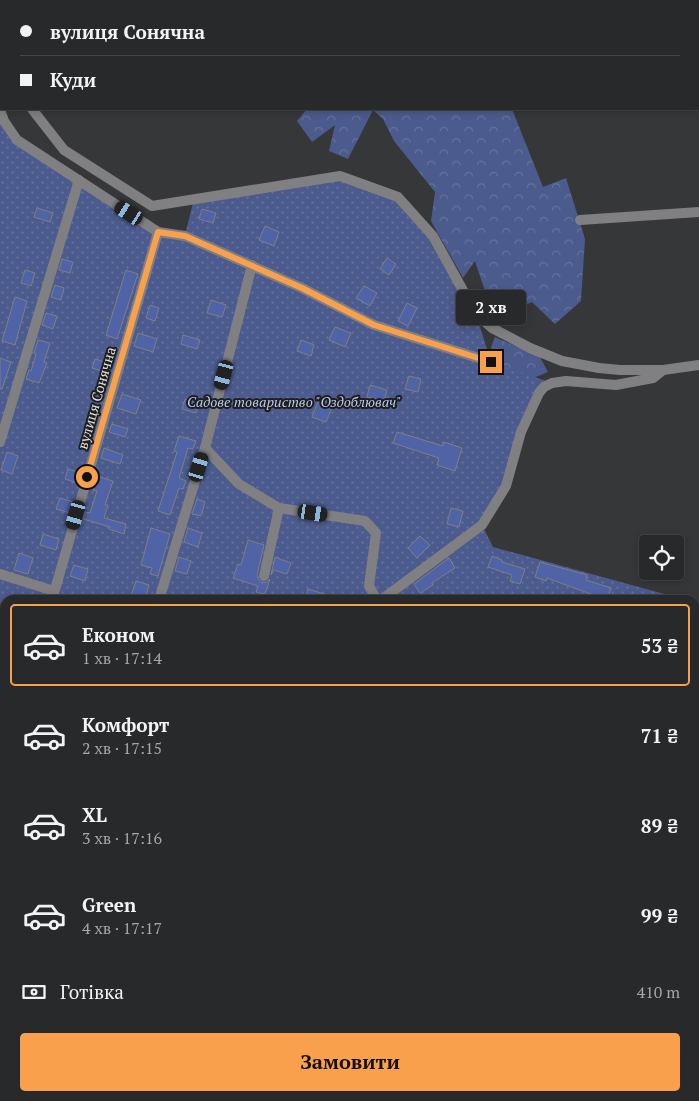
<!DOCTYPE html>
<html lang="uk">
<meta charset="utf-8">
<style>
body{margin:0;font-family:"PT Serif",serif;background:#343537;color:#f1f3f6;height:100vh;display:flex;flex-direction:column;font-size:19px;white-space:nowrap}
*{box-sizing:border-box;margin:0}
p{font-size:16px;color:#a5a6a9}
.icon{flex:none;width:28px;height:28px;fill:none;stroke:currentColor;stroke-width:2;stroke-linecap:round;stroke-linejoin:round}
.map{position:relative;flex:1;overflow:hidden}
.side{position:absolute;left:0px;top:595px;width:700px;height:506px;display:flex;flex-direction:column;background:#28292b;border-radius:15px 15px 0 0;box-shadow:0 2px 8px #0003,0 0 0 1px #444547}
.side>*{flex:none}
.guide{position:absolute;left:0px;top:0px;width:700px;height:110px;box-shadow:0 2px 8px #0003,0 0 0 1px #444547;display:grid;align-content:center;height:110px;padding:0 20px;background:#28292b}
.buttons{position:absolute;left:639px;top:535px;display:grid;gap:10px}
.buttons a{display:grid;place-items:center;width:45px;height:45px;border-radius:5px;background:#28292b;box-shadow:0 2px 8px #0003,0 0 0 1px #444547;font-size:25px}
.end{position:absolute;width:22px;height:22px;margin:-11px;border:6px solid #f9a04d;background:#111;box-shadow:0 0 0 2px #111}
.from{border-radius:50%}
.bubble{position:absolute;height:35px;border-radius:5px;background:#28292b;box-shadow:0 2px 8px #0003,0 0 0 1px #444547;font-size:16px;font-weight:700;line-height:35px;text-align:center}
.car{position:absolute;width:15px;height:30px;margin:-15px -8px;border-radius:6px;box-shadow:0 0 4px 1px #0007;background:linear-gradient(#222 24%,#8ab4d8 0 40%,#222 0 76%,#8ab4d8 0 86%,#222 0)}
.guide b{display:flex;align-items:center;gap:18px;height:48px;font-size:19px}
.guide b+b{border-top:1px solid #444547}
.guide i{width:12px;height:12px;background:#f1f3f6}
ul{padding:9px 0 0;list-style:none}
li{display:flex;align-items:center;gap:15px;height:82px;margin:0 10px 8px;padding:0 10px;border:2px solid transparent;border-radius:5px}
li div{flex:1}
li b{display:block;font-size:19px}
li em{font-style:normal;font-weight:700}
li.active{border-color:#f9a04d}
li>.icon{width:45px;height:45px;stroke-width:1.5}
.pay{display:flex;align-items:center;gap:12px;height:55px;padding:0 20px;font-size:19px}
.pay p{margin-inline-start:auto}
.action{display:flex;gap:10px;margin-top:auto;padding:10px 20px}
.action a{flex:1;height:58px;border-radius:5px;background:#f9a04d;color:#111;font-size:20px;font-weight:700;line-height:58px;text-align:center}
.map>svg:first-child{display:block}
.forest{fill:url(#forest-crowns)}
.garden{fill:url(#garden-dots)}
.building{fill:#5063a7;stroke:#7e7f82}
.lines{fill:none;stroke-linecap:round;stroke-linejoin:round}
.minor{stroke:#808082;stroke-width:10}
.route{stroke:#f9a04d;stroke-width:6}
.labels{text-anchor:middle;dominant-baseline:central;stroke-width:4;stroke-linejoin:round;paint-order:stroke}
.street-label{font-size:14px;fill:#e1e1e3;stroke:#1e1e1f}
.park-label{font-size:14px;font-style:italic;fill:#bcc9ef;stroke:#1e1e1f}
</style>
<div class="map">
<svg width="699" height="1101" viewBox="0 0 699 1101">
<defs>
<pattern id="forest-crowns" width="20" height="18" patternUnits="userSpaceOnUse" patternTransform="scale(1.25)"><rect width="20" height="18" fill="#4c5b8d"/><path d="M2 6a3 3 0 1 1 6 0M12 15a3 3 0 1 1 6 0" fill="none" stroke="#66729d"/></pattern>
<pattern id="garden-dots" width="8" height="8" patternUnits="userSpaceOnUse" patternTransform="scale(1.25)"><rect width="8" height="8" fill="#4c5b8d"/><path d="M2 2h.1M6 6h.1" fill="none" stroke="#66729d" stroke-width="1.8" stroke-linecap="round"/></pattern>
</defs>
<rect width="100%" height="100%" fill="#363739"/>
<g class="forest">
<polygon points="307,109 512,109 543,187 566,178 585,239 581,301 555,324 532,302 494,318 475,261 463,278 431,221 435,192 394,141 383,119 373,110 348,159 329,151 335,125 312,142 297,121"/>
<polygon points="495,337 540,357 548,372 526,381 501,371 491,347"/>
<polygon points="695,682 699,683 699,1080 695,1081"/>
<polygon points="278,1096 628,1096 624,1101 280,1101"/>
</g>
<polygon class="garden" points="0,123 17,140 158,232 185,235 194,199 340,176 398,197 433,236 476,314 491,362 552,383 539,393 506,486 482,525 493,547 686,600 5,600 5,1096 117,1096 115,1101 0,1101"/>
<g class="building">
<polygon points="37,208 53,213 50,222 34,217"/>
<polygon points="202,209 216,213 213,223 199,219"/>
<polygon points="265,226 279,232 274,246 259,240"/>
<polygon points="387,258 396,264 389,275 380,269"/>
<polygon points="62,259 73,262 70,273 59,270"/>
<polygon points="25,270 35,273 31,286 21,283"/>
<polygon points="126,270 138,274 117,339 106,335"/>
<polygon points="55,285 64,288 61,300 51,297"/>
<polygon points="364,286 377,293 370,306 356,298"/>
<polygon points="15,297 27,301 15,345 2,341"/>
<polygon points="211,300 226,305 222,317 207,313"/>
<polygon points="407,303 417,308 408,326 398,321"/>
<polygon points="150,305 159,308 155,321 146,318"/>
<polygon points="46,313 57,316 53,329 42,325"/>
<polygon points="335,327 351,333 345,347 329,340"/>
<polygon points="138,333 157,339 153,352 134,346"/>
<polygon points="183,335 200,340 197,349 181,344"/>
<polygon points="38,340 50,343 44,362 47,363 39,383 26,379 29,370 31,371 36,354 34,353"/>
<polygon points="301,340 314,345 311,356 297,351"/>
<polygon points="0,358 11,362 2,389 0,389"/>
<polygon points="95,359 111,364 108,373 92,368"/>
<polygon points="409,376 421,379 418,392 405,389"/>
<polygon points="370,385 387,390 384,401 367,397"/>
<polygon points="122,394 141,400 136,414 117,408"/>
<polygon points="185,399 199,404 196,413 182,409"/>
<polygon points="319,399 333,405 326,422 312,417"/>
<polygon points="112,424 128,429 125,437 109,432"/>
<polygon points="397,432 443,446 444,442 462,448 455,471 437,465 439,458 393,443"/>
<polygon points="179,436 196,441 193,449 188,448 179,478 186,481 183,489 179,488 170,515 158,511 177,452 174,451"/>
<polygon points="104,448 123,455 120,464 101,458"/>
<polygon points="7,452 18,456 12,474 1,470"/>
<polygon points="68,469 81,473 78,483 65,479"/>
<polygon points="97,476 113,481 105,505 108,505 104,518 126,524 124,534 109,529 110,527 83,519 85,512 90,513 97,491 93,490"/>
<polygon points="60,498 73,502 70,513 56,509"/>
<polygon points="197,499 205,502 201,516 192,514"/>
<polygon points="451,508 463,511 459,527 447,524"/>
<polygon points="151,528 170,534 158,576 150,574 152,568 141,565"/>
<polygon points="188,528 202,533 198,547 184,542"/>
<polygon points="43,534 59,539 56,550 40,545"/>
<polygon points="420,536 430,545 417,558 408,548"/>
<polygon points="248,540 264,545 257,575 258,579 262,583 267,582 270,579 265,594 256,592 258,586 233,578 238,564 241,565"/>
<polygon points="19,553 33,558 28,574 14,570"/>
<polygon points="492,556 502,560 502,562 525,569 520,584 510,581 512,575 488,567"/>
<polygon points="179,557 191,561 187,574 175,571"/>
<polygon points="275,557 291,563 287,574 273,570 271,575"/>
<polygon points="449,558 455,568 432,583 433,585 420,593 414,584"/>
<polygon points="540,562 587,575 586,580 611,588 607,600 547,578 546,581 535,577"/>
<polygon points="74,565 88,569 85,581 70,576"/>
<polygon points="136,581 149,585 145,600 131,596"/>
<polygon points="308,589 337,598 337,600 305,600"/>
</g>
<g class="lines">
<g class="minor">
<polyline points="0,66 1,68"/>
<polyline points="699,88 699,89"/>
<polyline points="32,109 64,150 152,206 340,176 398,197 433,236 476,314 492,328 530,348 562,361 599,368 620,370 663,370"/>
<polyline points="0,110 4,121 17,140 158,232 185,236 302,288 374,325 491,362"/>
<polyline points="580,220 699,212"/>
<polyline points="0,442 79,180"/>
<polyline points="205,448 239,484 279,508 365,521 376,533 369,586 377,600"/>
<polyline points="0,574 54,591"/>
<polyline points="264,576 279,508"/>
<polyline points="52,600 158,232"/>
<polyline points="159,600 205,448 252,265"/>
<polyline points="381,600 482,525 506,486 521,432 539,393 544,387 552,383 566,381 616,385 653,378 663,370 699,365"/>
<polyline points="0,764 5,754"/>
<polyline points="0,985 5,975"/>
<polyline points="51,1101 53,1096"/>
<polyline points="115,1101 117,1096"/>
</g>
</g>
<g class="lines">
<polyline class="route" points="87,477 158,232 185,236 302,288 374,325 491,362"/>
</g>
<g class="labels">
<g class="street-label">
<text transform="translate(96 398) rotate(-74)">вулиця Сонячна</text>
</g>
<g class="park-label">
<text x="294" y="401">Садове товариство "Оздоблювач"</text>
</g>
</g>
</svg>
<div class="buttons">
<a><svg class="icon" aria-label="locate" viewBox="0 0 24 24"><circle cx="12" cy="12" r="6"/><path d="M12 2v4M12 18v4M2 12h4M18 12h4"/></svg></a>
</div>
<i class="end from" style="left:87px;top:477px"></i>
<i class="end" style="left:491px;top:362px"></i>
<div class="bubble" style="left:456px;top:290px;width:70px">2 хв</div>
<i class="car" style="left:129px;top:213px;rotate:303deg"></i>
<i class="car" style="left:224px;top:375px;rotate:195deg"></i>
<i class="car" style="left:199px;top:467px;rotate:17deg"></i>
<i class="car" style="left:313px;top:513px;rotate:99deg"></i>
<i class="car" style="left:76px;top:515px;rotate:196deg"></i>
<div class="guide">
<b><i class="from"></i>вулиця Сонячна</b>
<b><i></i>Куди</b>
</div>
<section class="side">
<ul>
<li class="active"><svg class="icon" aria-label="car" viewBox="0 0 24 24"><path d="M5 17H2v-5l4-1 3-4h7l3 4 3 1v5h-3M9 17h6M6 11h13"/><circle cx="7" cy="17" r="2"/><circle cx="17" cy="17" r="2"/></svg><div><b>Економ</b><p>1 хв · 17:14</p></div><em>53 ₴</em></li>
<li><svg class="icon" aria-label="car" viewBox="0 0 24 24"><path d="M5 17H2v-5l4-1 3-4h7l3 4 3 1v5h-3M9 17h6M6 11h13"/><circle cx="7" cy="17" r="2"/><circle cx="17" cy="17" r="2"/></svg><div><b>Комфорт</b><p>2 хв · 17:15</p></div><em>71 ₴</em></li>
<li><svg class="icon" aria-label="car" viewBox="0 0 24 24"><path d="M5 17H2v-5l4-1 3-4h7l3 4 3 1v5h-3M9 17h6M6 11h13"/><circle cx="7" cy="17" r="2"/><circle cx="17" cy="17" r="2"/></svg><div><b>XL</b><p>3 хв · 17:16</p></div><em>89 ₴</em></li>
<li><svg class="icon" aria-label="car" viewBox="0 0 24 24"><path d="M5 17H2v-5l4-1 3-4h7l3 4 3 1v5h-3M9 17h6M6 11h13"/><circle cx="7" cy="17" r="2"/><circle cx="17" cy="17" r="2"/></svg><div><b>Green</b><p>4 хв · 17:17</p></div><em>99 ₴</em></li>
</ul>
<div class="pay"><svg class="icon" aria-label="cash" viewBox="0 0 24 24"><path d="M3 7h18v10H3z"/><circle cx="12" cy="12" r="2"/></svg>Готівка<p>410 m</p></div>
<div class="action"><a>Замовити</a></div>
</section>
</div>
